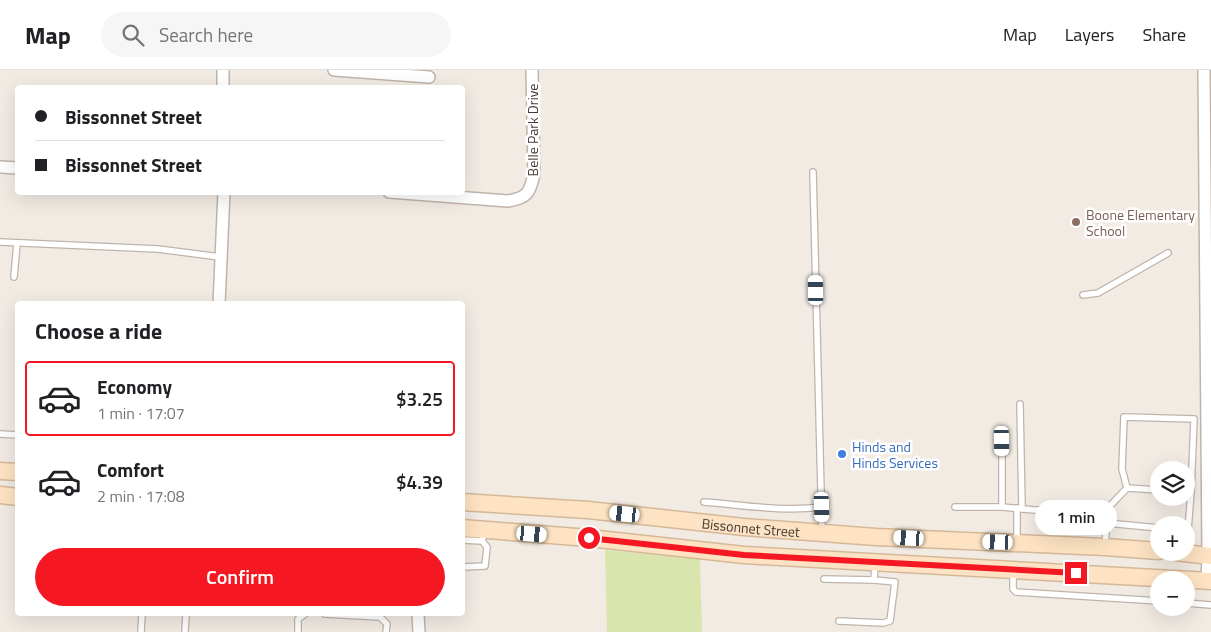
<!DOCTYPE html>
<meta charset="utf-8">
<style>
body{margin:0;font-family:"Titillium Web",sans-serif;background:#f6f6f6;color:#202124;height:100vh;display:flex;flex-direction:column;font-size:19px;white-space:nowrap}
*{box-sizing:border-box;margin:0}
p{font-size:16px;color:#757577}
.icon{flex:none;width:28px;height:28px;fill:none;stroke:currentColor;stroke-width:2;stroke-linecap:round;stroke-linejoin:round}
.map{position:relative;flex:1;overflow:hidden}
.side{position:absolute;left:15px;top:231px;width:450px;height:315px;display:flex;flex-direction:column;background:#fff;border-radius:5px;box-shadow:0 5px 20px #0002}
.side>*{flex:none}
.top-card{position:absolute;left:15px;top:15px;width:450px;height:110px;border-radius:5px;box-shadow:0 5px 20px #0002;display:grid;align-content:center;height:110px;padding:0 20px;background:#fff}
.controls{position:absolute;left:1150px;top:391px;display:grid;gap:10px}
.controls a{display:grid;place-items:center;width:45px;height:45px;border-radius:50%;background:#fff;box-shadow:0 5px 20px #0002;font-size:25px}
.end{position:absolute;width:22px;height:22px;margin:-11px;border:6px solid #f51823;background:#fff;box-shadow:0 0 0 2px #fff}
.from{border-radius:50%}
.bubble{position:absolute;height:35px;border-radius:18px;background:#fff;box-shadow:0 5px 20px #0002;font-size:16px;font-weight:600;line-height:35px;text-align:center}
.car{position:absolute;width:15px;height:30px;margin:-15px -8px;border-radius:6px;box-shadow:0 0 4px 1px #0007;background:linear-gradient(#fff 24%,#345 0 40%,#fff 0 76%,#345 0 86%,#fff 0)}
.top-card b{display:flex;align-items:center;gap:18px;height:48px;font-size:19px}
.top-card b+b{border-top:1px solid #e0e0e0}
.top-card i{width:12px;height:12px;background:#202124}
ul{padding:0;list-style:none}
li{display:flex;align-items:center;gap:15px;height:75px;margin:0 10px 8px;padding:0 10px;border:2px solid transparent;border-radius:5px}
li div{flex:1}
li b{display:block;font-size:19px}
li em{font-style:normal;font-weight:600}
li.selected{border-color:#f51823}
li>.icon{width:45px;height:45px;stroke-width:1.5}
h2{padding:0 20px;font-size:22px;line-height:60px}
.cta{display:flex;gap:10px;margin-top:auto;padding:10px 20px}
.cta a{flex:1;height:58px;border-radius:30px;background:#f51823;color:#fff;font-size:20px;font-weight:600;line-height:58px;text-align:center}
header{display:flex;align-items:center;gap:30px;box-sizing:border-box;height:70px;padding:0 25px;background:#fff;border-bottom:1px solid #e0e0e0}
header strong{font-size:24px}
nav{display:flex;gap:28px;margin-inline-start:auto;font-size:18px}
.search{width:350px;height:45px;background:#f6f6f6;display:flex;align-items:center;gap:12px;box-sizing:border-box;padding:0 18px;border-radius:28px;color:#757577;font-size:19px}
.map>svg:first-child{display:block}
.green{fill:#d8e6ae}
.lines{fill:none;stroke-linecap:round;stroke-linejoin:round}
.lane-casing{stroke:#c0b4aa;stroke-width:8}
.street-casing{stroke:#c0b4aa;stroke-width:14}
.secondary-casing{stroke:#d4b897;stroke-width:19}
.lane{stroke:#fff;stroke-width:5.5}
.street{stroke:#fff;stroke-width:11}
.secondary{stroke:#fde3c3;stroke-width:16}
.route{stroke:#f51823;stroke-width:6}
.education-dot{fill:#8d6e63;stroke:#fff;stroke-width:2}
.shop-dot{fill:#3f7fe0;stroke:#fff;stroke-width:2}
.labels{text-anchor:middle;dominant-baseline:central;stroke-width:5;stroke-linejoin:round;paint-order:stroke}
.street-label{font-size:14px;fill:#443b34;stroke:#fff}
.education-label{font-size:14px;fill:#785e54;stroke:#fff;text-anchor:start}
.shop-label{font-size:14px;fill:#366cbe;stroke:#fff;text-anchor:start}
</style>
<header>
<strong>Map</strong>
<div class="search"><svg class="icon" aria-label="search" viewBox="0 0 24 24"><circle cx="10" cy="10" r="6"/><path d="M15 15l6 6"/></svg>Search here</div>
<nav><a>Map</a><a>Layers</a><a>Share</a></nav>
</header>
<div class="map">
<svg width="1211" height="562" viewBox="0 0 1211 562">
<rect width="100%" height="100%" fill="#f2ebe4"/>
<polygon class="green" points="605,480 700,489 702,562 607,562"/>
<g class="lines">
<defs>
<g id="lane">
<polyline points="813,102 822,462"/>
<polyline points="0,172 158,179 220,187"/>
<polyline points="14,207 17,173"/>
<polyline points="1083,225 1098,223 1168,183"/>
<polyline points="1020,334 1022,439"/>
<polyline points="0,364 18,365"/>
<polyline points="1002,371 1002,437"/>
<polyline points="1127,418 1122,399 1124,347 1194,349 1191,422"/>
<polyline points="1186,422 1191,422 1188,460 1186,460"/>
<path d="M704,432C743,435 782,442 822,437"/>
<polyline points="955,437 1002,437 1034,440 1108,438"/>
<polyline points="1107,453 1159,458"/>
<polyline points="462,470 482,471 483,468"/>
<polyline points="1017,471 1017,438"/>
<polyline points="1105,475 1108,438 1127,418 1159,420"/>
<polyline points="1158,480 1159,462"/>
<polyline points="462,497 485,496 487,477 482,471"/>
<polyline points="1016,501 1013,509 1013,519 1016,522 1159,531"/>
<polyline points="824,509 874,510"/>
<polyline points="1186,533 1211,535"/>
<polyline points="325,544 380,547 387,554 386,562"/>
<polyline points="839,551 883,553 890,551 895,512 874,510 875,494"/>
<polyline points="141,562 142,544"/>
<polyline points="185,562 186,544"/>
<polyline points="298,562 298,549 305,544"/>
</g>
<g id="street">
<polyline points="223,0 223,18"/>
<polyline points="334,0 429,7"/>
<polyline points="1204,0 1208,485 1207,511"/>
<polyline points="0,97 18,98"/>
<path d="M389,122L508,131C527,128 530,123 534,104L532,0"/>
<polyline points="219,234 224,122"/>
<polyline points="418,544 419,562"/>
</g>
<g id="secondary">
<polyline points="0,401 18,402"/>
<polyline points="0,425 18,427"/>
<path id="s1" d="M462,432L588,440L744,457L876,467L1105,477L1159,481"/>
<polyline points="462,458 589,468 744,485 1211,511"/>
<polyline points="1175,482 1211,486"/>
</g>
</defs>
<use href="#lane" class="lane-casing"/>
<use href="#street" class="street-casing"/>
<use href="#secondary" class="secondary-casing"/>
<use href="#lane" class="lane"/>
<use href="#street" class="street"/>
<use href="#secondary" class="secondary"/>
</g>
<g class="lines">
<polyline class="route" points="589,468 744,485 1076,503"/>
</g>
<circle class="education-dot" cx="1076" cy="152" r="5"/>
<circle class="shop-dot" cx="842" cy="384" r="5"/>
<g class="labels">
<g class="street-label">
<text transform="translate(532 60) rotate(-90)">Belle Park Drive</text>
<text stroke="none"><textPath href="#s1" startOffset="290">Bissonnet Street</textPath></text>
</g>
<g class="education-label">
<text x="1086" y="144">Boone Elementary<tspan x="1086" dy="16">School</tspan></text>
</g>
<g class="shop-label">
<text x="852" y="376">Hinds and<tspan x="852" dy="16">Hinds Services</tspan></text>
</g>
</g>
</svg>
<div class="controls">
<a><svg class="icon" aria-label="layers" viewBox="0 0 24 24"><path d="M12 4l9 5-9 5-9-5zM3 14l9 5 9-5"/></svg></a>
<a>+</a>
<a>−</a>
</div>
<i class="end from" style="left:589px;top:468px"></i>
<i class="end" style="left:1076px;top:503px"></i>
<div class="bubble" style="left:1035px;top:430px;width:82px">1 min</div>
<i class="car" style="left:816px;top:220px;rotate:359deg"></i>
<i class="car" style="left:1002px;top:371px;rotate:179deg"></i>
<i class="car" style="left:822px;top:437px;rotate:178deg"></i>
<i class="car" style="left:625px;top:444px;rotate:276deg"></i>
<i class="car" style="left:532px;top:464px;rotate:95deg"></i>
<i class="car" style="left:909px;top:468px;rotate:273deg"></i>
<i class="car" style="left:998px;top:472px;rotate:272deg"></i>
<div class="top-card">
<b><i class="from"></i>Bissonnet Street</b>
<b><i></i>Bissonnet Street</b>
</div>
<section class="side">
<h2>Choose a ride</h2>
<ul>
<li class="selected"><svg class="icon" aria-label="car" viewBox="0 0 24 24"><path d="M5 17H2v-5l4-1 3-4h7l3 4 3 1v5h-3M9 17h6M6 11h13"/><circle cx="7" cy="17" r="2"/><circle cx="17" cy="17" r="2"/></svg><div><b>Economy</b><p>1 min · 17:07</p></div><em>$3.25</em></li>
<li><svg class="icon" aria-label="car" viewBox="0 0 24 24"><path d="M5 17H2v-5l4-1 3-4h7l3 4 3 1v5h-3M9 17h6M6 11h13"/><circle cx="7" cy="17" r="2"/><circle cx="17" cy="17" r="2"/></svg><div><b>Comfort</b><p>2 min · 17:08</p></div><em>$4.39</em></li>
</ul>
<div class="cta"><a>Confirm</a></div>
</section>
</div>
